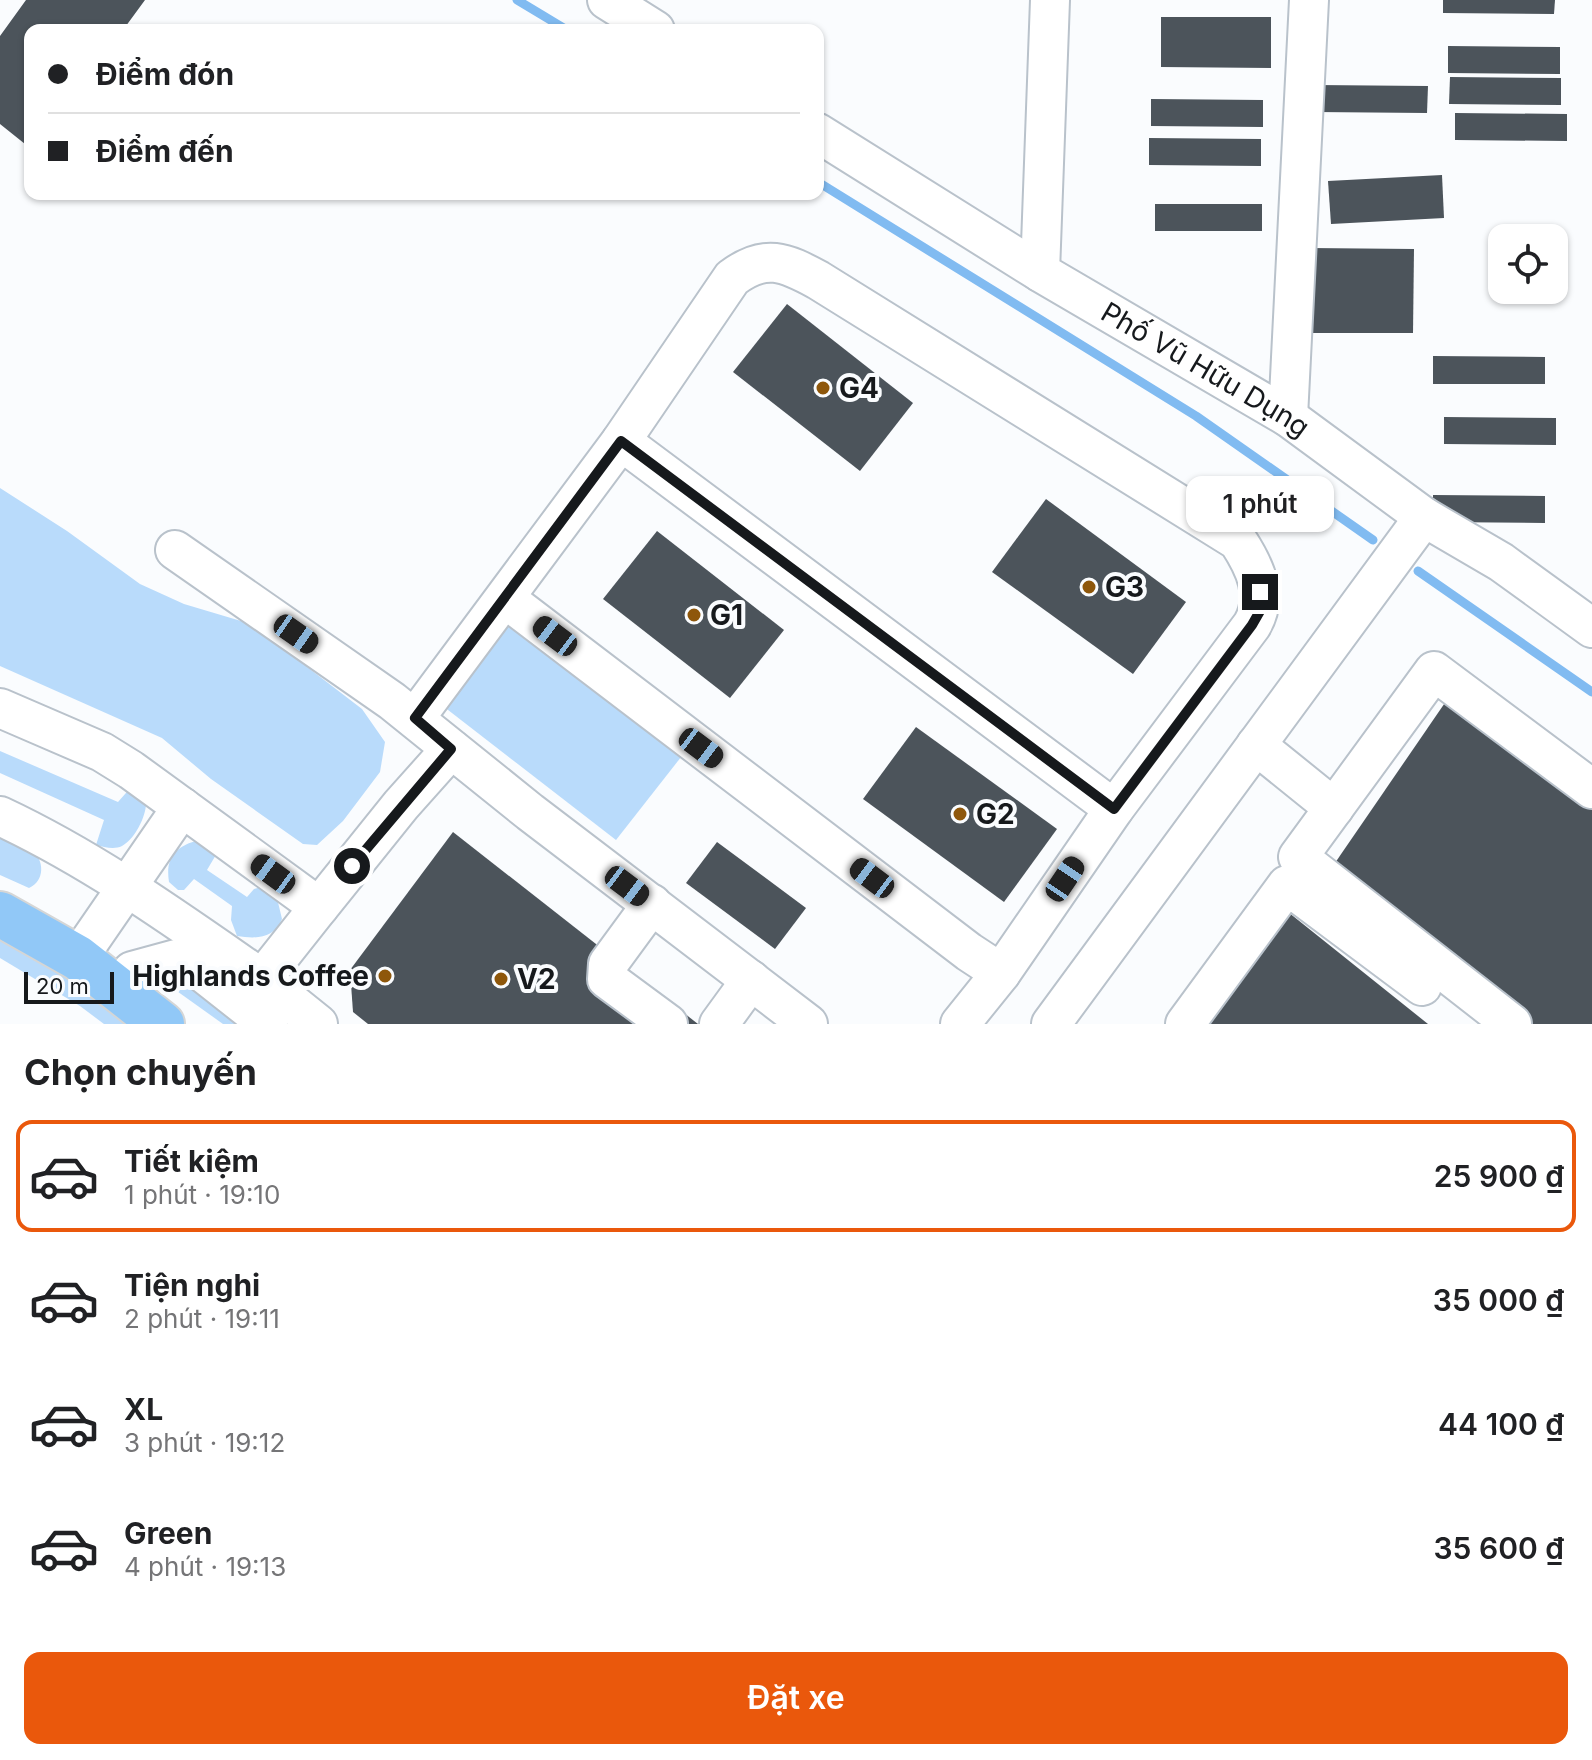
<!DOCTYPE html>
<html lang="vi">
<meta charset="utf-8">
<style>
body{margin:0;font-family:Inter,sans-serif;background:#f2f2f2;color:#202124;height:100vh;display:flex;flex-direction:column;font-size:30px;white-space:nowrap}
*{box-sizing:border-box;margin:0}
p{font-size:26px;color:#757577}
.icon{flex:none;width:44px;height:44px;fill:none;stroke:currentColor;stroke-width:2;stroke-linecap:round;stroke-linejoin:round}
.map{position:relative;height:1024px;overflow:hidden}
.drawer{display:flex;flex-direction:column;background:#fff;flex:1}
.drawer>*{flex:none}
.banner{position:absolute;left:24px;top:24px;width:800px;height:176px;border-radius:16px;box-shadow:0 2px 6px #0004;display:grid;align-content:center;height:176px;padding:0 24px;background:#fff}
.tools{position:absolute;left:1488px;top:224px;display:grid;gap:16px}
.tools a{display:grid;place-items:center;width:80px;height:80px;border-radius:16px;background:#fff;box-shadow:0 2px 6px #0004;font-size:40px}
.scale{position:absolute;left:24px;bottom:20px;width:90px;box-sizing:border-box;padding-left:8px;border:4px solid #16191c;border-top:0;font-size:22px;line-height:28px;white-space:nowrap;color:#16191c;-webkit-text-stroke:6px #fafcfe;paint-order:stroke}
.end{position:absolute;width:36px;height:36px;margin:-18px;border:10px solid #16191c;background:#fff;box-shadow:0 0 0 4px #fff}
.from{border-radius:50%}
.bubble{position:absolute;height:56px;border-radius:16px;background:#fff;box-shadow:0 2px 6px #0004;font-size:26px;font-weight:600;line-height:56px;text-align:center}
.car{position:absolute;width:24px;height:48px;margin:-24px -12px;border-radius:10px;box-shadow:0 0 6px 2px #0007;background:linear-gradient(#222 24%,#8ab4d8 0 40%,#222 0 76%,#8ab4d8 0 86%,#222 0)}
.banner b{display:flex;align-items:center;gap:28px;height:76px;font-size:30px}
.banner b+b{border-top:2px solid #e0e0e0}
.banner i{width:20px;height:20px;background:#202124}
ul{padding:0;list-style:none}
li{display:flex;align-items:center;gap:24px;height:112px;margin:0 16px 12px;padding:0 8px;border:4px solid transparent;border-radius:16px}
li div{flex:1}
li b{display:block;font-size:30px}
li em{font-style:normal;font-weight:600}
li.on{border-color:#ea580c}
li>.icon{width:72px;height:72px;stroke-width:1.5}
h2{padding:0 24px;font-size:36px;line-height:96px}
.primary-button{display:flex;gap:16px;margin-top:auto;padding:16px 24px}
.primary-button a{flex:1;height:92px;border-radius:16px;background:#ea580c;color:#fff;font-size:32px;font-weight:600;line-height:92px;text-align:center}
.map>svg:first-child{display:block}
.green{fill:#b9dbfb}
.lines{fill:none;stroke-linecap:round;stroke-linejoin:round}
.stream{stroke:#81bbf1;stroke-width:9}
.building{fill:#4c545b}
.minor-casing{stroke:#b9c2cb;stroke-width:42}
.major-casing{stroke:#d5d6d6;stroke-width:48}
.minor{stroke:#fff;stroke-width:38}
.major{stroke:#91c8f7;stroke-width:44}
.route{stroke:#16191c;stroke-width:10}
.poi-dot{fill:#8e570b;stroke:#fafcfe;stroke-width:3}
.labels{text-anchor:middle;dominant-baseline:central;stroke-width:8;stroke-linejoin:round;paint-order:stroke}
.street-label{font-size:28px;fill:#16191c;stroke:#fafcfe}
.poi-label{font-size:28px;font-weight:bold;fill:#16191c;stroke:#fafcfe;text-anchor:start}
</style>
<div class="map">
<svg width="1592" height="1024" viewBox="0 0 1592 1024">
<rect width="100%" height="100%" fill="#fafcfe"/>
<g class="green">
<polygon points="0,488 67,531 140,584 184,604 251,624 362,709 385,742 380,772 343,821 317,845 303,844 211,779 162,738 0,666"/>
<polygon points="499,607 685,752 616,840 430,696"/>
<path d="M0,751L118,802L133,785L146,801C147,815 135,839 122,846C114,850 104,847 96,845L104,820L0,773Z"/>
<path d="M0,834C10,839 22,843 31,849C45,860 45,881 29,888L0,875Z"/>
<path d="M199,840L220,848L207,870L247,897L254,889L268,885L276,894L282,919C274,939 256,939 237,936L231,920L232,906L194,879L184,890H178L169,882C165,857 176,846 199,840Z"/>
<polygon points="0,937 31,952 141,1024 104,1024 80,1006 0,958"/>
<polygon points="186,971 253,1024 223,1024 174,989"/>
</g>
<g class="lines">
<g class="stream">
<polyline points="517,0 567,30"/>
<polyline points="818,182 1196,416 1373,540"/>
<polyline points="1418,571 1592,692"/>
</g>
</g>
<g class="building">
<polygon points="26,0 145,0 123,30 30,30 30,148 0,124 0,36"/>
<polygon points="1443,0 1555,0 1554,14 1443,13"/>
<polygon points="1161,17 1271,17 1271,68 1161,67"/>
<polygon points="1448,46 1560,47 1560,74 1448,73"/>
<polygon points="1450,77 1561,78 1561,105 1449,104"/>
<polygon points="1316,85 1428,86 1427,113 1315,112"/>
<polygon points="1151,99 1263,100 1263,127 1151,126"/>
<polygon points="1455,113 1567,114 1567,141 1455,140"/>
<polygon points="1149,138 1261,139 1261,166 1149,165"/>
<polygon points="1442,175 1444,218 1331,224 1328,181"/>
<rect x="1155" y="204" width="107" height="27"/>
<polygon points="1310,248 1414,249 1413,333 1310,333"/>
<polygon points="787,304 913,403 860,471 733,372"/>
<polygon points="1433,356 1545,357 1545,384 1433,384"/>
<polygon points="1444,417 1556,418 1556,445 1444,444"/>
<polygon points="1433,495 1545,496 1545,523 1433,522"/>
<polygon points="1046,499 1186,602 1133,674 992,572"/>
<polygon points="657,531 784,630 730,698 603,599"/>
<polygon points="1451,694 1592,802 1592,1024 1514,1024 1324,879"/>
<polygon points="916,727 1057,829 1004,902 863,799"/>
<polygon points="453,832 698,1024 368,1024 353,1012 350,970"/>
<polygon points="717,842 806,908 775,949 686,883"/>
<polygon points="1288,912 1428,1024 1204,1024"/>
</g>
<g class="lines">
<defs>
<g id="minor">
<polyline points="607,0 655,30"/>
<path id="s1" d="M1050,0L1040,272L1288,417L1424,517L1501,562L1592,628"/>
<polyline points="818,133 1040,272"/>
<polyline points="1288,417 1309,0"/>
<polyline points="621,441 1114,809"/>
<polyline points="175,550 392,701 530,812 808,1024"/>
<polyline points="506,599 969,952 1001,973"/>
<path d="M0,708L102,752L131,770L319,907L262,979C177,920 94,860 0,816"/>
<path d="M415,718L621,441L732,278C765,253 785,262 818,280L1238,541C1255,567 1269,596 1252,625L1114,809L1001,973L960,1024"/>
<polyline points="1256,745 1334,808"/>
<polyline points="652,904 608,964 607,979 668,1024"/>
<polyline points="319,907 401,805 451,749"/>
<polyline points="78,958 182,807"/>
<polyline points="262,979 318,1024"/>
<polyline points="120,991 132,971 176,959 192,964 268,1024"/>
<polyline points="719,1024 751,980"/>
<polyline points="1051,1024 1424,517"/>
<polyline points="1185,1024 1287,885 1422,986"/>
<polyline points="1512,1024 1298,857 1434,671 1592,789"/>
</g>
<polyline id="major" points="0,914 78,958 162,1024"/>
</defs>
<use href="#minor" class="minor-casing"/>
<use href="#major" class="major-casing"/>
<use href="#minor" class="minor"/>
<use href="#major" class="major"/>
</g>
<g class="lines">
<polyline class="route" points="352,866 451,749 415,718 621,441 1114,809 1252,625 1260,611 1260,592"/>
</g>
<g class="poi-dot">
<circle cx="823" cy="388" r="8"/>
<circle cx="1089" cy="587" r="8"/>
<circle cx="694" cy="615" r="8"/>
<circle cx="960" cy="814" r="8"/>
<circle cx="385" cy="976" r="8"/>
<circle cx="501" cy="979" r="8"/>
</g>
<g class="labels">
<g class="street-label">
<text stroke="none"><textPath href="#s1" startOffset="464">Phố Vũ Hữu Dụng</textPath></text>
</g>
<g class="poi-label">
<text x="839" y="388">G4</text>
<text x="1105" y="587">G3</text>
<text x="710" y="615">G1</text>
<text x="976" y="814">G2</text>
<text x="369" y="976" text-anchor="end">Highlands Coffee</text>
<text x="517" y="979">V2</text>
</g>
</g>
</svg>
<div class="tools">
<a><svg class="icon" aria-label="locate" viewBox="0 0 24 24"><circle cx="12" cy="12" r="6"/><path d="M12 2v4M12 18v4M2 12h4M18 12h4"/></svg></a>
</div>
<div class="scale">20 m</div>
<i class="end from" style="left:352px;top:866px"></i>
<i class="end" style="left:1260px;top:592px"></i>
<div class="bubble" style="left:1186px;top:476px;width:148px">1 phút</div>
<i class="car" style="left:296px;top:634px;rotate:125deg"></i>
<i class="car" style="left:555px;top:636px;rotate:307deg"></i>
<i class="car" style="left:701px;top:748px;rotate:127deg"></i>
<i class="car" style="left:273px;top:874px;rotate:306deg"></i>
<i class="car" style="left:872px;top:878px;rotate:307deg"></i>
<i class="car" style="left:1065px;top:879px;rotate:34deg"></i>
<i class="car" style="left:627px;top:886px;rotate:127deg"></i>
<div class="banner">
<b><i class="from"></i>Điểm đón</b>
<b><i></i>Điểm đến</b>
</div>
</div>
<section class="drawer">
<h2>Chọn chuyến</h2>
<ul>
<li class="on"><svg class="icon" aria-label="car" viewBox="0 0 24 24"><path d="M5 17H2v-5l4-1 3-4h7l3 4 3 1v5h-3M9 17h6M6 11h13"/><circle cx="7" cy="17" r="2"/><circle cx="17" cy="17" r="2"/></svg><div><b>Tiết kiệm</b><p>1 phút · 19:10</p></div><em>25 900 ₫</em></li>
<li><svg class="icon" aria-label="car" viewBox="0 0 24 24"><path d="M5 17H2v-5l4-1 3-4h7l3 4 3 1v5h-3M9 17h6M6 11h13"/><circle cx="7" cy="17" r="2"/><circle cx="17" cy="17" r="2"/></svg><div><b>Tiện nghi</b><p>2 phút · 19:11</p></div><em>35 000 ₫</em></li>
<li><svg class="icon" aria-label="car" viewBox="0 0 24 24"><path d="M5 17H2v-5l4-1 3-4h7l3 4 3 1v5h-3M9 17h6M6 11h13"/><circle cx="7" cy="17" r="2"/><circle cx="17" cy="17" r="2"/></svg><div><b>XL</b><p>3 phút · 19:12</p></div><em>44 100 ₫</em></li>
<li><svg class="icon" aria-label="car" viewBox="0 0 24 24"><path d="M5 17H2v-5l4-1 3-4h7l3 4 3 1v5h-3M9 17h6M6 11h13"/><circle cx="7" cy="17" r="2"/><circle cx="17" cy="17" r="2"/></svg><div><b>Green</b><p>4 phút · 19:13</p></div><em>35 600 ₫</em></li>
</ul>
<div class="primary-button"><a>Đặt xe</a></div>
</section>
